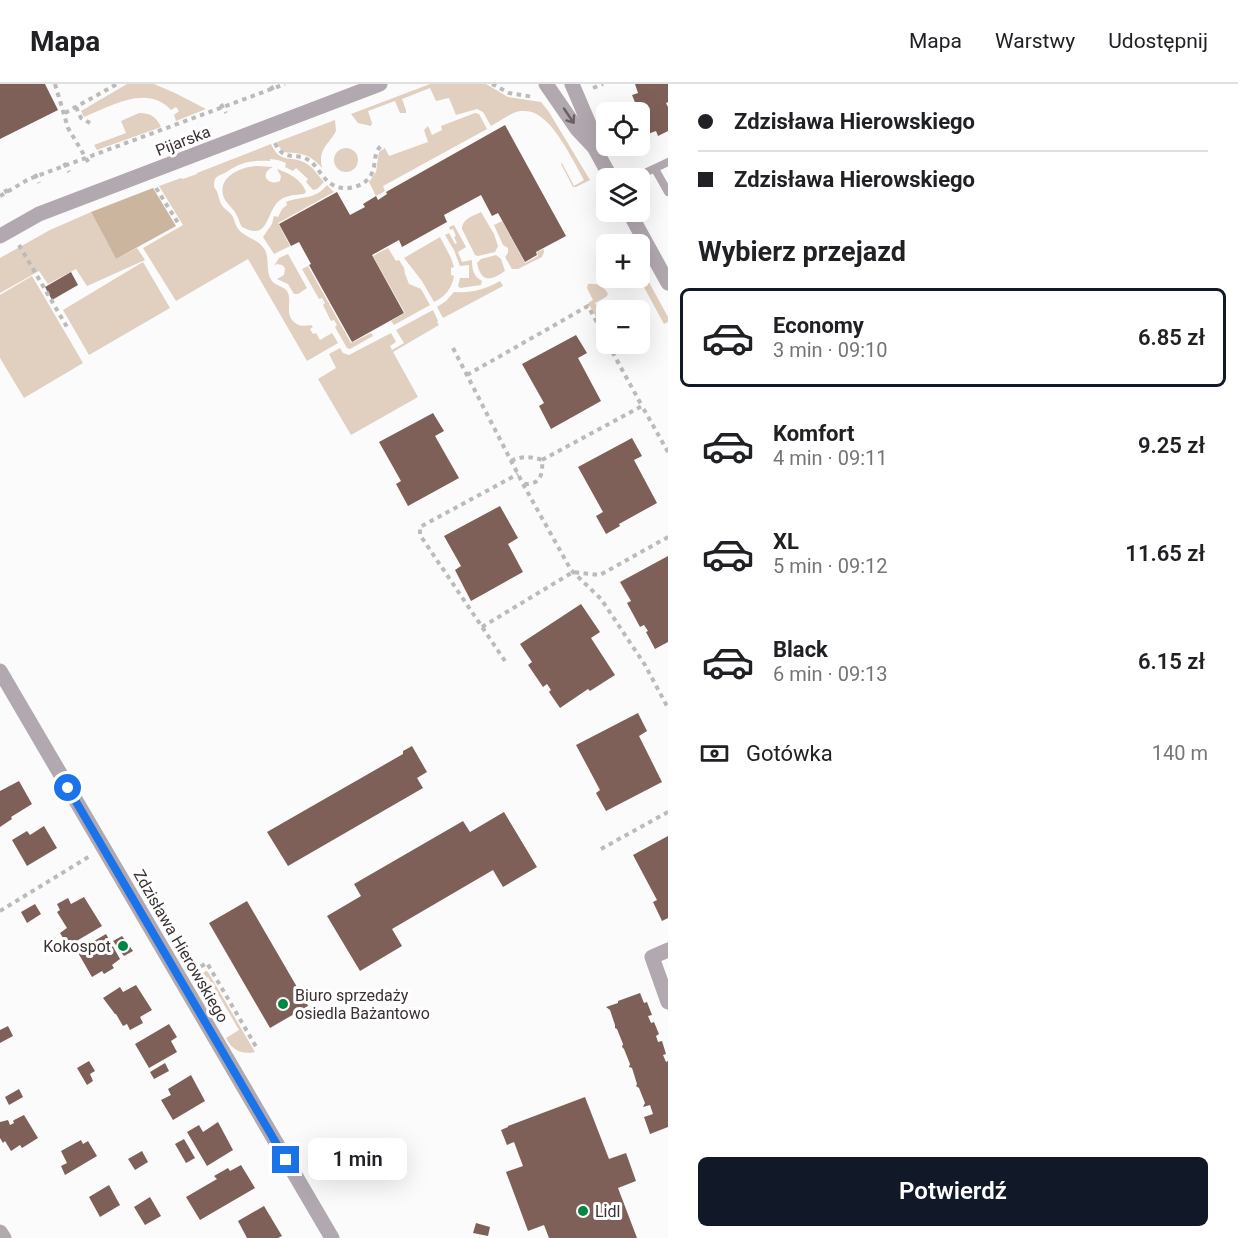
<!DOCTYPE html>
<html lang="pl">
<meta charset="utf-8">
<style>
body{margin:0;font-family:Roboto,sans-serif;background:#f2f2f2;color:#202124;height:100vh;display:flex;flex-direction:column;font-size:22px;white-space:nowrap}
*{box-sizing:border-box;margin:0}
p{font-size:20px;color:#757577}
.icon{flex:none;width:33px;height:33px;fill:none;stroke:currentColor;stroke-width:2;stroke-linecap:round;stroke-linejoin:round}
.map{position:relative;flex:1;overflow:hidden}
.panel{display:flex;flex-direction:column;background:#fff;width:570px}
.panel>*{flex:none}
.guide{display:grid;align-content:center;height:132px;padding:0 30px;background:#fff}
.tools{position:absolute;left:596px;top:18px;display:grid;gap:12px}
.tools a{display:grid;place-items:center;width:54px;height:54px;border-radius:9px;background:#fff;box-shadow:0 6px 24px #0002;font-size:30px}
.end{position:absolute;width:27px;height:27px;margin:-14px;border:8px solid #1a73e8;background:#fff;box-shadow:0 0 0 3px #fff}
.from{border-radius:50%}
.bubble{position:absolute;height:42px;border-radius:9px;background:#fff;box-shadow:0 6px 24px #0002;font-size:20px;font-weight:600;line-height:42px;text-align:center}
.guide b{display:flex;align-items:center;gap:21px;height:57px;font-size:22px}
.guide b+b{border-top:2px solid #e0e0e0}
.guide i{width:15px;height:15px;background:#202124}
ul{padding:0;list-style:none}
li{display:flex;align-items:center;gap:18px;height:99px;margin:0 12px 9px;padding:0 18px;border:3px solid transparent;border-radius:9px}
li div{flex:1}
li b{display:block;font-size:22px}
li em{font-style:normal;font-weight:600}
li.current{border-color:#111827}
li>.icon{width:54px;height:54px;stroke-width:1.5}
h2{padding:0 30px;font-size:27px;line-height:72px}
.pay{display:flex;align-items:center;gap:15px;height:66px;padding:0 30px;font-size:22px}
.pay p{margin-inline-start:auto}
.action{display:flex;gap:12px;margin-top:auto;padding:12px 30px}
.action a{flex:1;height:69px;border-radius:9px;background:#111827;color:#fff;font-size:24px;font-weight:600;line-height:69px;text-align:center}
header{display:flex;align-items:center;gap:36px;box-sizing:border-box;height:84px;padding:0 30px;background:#fff;border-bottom:2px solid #e0e0e0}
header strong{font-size:28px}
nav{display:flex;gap:33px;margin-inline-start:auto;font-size:21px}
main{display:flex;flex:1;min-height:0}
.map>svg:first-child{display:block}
.green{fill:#e1cfbf}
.forest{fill:#ccb59f}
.building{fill:#7e6058}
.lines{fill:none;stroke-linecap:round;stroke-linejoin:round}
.path{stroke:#bdbaba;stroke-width:4;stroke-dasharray:4.5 4.5;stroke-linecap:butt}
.service{stroke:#b2a8af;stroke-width:8}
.minor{stroke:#b2a8af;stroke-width:15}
.tertiary{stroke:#b2a8af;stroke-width:15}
.oneway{stroke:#6b6064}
.route{stroke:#1a73e8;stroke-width:8}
.poi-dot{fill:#008744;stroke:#fff;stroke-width:2}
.labels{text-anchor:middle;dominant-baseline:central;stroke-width:6;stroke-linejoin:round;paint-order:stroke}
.street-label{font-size:16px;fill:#3b3032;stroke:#fff}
.poi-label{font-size:16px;fill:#3b3032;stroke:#fff;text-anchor:start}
</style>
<header>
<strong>Mapa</strong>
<nav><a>Mapa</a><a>Warstwy</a><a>Udostępnij</a></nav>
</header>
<main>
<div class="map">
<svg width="668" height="1154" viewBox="0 0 668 1154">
<rect width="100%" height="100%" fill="#fbfbfb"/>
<g class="green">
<path d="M127,0H154L175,9L206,25L176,37L174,31L179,27L176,23L171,26C147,0 111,22 84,33L81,27Z"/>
<path d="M430,0H486L508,13L541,18L549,28L590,96L576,103H573L561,80L562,79L574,102L584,96C574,78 556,41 538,31C533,27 526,27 520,27C510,29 500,37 491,42L483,28L477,25L456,31L449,14L436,17L430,4L402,15L406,26V29H400L395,17L368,27L372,39L371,42L358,39L351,30Z"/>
<path d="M139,29C150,29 156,32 161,43L97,66L94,61L126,49L121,37Z"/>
<polygon points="475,29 479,30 487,45 383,102 385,107 376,112 369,98 376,88 379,68 385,64 389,72 428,58 424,46 428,42 432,51 442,46 441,42"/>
<path d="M335,36L336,47C328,62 318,64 322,84C316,77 310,72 301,70C289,67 283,73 277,58Z"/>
<path d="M271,60C281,82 292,70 307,80C315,85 318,92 324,98L317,105L313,106L306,98L308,95L296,84L293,87L285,83L286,79L278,76L270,75V77C253,76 241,78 228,87C219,93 214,90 214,103C219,109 218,113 221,120C223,124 227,126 231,130C235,135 235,142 239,146C247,155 259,155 265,166C270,176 265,188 272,197C276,202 283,202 287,207C293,217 284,229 294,238C299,243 305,242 311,241L313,243L310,245L313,250L316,249L320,256L332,249L338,259L307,277L248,175L176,217L143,164L183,141L159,102L181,94L183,95L197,90V89Z"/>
<circle cx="346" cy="76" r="12"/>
<path d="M257,82L273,83C259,89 267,103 280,97L281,92L277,85C289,89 302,96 306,108L304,110C295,111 287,111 280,116C265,128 270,158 242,143C239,139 239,134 236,130C233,124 227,120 224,114C216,93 241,83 257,82Z"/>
<path d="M327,101L334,108L278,139L290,162L274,170L263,153L272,140L274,132L278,133L282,125L287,121L286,118C303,111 314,117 327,101Z"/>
<polygon points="91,128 116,175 137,164 145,176 87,202 76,185 48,200 39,187 0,209 0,174 50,146"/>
<path d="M481,128L494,150L498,162L495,168L478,172L475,171L462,145C462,135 473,132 481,128Z"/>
<polygon points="502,137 525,179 538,172 537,168 544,165 544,168 542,173 518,185 512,185 505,173 508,169 508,164 503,161 494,141"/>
<path d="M454,141L466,163L458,168L462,178L472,176C472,185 473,192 482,197L481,201L460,204L458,202L460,194H469V181L460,182L454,166L445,151L449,149L455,160L457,159L454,153L456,152L453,145L450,146L449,143Z"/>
<path d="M440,153L451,174L454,183L451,184V191L454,192C452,204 445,213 434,218L422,197L404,174Z"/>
<polygon points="388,164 396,177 399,176 404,184 405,190 409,200 421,205 430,221 394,241 391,237 405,229 373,172"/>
<polygon points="288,170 307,204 298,210 294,210 288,200 277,195 284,191 285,184 282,181 277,180 274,182 279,174"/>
<path d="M496,171L501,175L505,187C491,197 481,199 477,179L481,175Z"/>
<polygon points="143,178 170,224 89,271 63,226"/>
<polygon points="639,180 668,233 668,238 664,240 640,196 628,202 625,201 621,195 622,194 639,194"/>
<polygon points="308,182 351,259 371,249 373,252 350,265 347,264 335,243 337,241 334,236 331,237 323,221 325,219 322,214 319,215 302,185"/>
<polygon points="32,192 83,279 24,314 0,274 0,211"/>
<path d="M500,197L503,202L443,234L437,223L446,217L454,208C472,209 484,206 500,197Z"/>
<path d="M588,200C597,199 604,202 608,210L606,213L595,219L606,240V250L588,219L593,216L587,204Z"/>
<polygon points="433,226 438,237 437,238 439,241 393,268 418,313 351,351 318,295 336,284 329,270 340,264 343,269 349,271 391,249 396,258 390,262 392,266 404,259 396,246"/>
<path d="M206,887L208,888L255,968C242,971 232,966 226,954L239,946L208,893L195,900L193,895Z"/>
</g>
<polygon class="forest" points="153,104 176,142 116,175 91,128"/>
<g class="building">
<polygon points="0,0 45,0 58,26 0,55"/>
<polygon points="635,0 668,0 668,18 666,19 668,23 668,47 658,52 656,47 645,51 639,39 639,28 632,11 638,9"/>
<polygon points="505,41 566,152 536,168 537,171 525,178 498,129 492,132 481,111 444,131 447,138 402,163 399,156 372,171 404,229 352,258 309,181 311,180 299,158 291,162 279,140 337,108 350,131 365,123 363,120 376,112 378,116 387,110 386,108"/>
<polygon points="71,188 78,201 52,216 45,203"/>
<polygon points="576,251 587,269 578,274 601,317 551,345 539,322 544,319 522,280"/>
<polygon points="433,329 444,347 435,352 459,394 408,422 396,400 401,397 379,358"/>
<polygon points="632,354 642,372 634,376 657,419 619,440 620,442 606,450 596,432 603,428 578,383"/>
<polygon points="500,422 518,454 508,460 523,488 471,517 455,486 461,482 444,452"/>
<polygon points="668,472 668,558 655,565 646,548 648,547 644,541 640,543 627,519 631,517 620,498"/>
<polygon points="581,520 600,548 591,554 615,591 590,607 588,605 560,624 549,608 551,606 547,600 543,603 528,581 532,578 520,560"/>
<polygon points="638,629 647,647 639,652 662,698 606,727 596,709 600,706 576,661"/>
<polygon points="412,662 427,688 417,694 423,704 288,782 267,748 403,670 403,667"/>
<polygon points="19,697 32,720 11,733 12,735 0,743 0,707"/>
<polygon points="504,728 537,783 503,803 493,786 392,845 402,862 360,887 327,832 361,812 354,800 463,737 470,748"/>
<polygon points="44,742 57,764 27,782 12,756 27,747 30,751"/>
<polygon points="668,752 668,834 662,837 653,818 657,816 633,771"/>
<polygon points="84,813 102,842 68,862 60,849 67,844 57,828 60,826 57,820 68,814 71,820"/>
<polygon points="247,817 308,922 270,944 209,839"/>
<polygon points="35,820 41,830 27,839 21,828"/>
<polygon points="106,850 120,875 112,881 114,884 104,890 102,887 92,893 77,867"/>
<polygon points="122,852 133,867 124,872 113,857"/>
<polygon points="136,901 152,926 140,933 143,939 130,946 127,940 123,942 116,930 115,930 103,914 120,903 123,908"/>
<polygon points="640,909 644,919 647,918 652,931 648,932 651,939 654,938 659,950 656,952 658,958 662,957 666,970 663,971 666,978 668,977 668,1043 650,1050 644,1033 653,1030 650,1021 643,1023 645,1019 639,1004 636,1002 637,1000 632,984 629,983 630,980 624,965 622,963 623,960 617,945 615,944 615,941 610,926 606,923 618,919 618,917"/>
<polygon points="169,940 177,953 171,957 177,968 149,984 135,960"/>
<polygon points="8,942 13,952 0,959 0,946"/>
<polygon points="89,977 95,987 90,990 93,997 87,1001 77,984"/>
<polygon points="165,979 169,987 154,995 150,988"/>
<polygon points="191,991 205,1017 173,1036 161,1016 171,1011 168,1005"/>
<polygon points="19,1005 23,1013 9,1021 5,1013"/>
<polygon points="585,1013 609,1075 626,1069 636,1097 618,1104 637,1154 549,1154 544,1141 528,1147 506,1088 523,1082 514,1058 507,1061 501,1046 508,1043 508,1042"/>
<polygon points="24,1031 38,1054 22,1064 20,1061 11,1067 5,1057 3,1059 0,1054 0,1038 8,1036 10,1041 14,1039 13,1037 14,1036"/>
<polygon points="218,1038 233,1066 207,1082 187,1048 199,1041 203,1048"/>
<polygon points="184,1055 195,1074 186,1079 175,1060"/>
<polygon points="81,1056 83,1060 88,1057 97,1072 65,1091 61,1082 67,1079 61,1067"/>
<polygon points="142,1067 148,1078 135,1086 128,1075"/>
<polygon points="241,1081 255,1104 200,1136 186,1113 217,1095 214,1092 228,1084 230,1087"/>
<polygon points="109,1101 120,1121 100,1133 89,1113"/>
<polygon points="150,1113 161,1132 145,1141 134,1123"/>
<polygon points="264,1122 282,1152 278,1154 247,1154 238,1137"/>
<polygon points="476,1139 490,1143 488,1152 473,1149"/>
</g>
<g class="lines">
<g class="path">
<polyline points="55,0 68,44 90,81"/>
<polyline points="492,0 509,9 534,13"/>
<polyline points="271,2 275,10"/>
<polyline points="593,4 603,0"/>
<polyline points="221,20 226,29"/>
<polyline points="76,23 81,34 90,39"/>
<polyline points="65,29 117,0"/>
<path d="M275,59C284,79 296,67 310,77C319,84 323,96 333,101C345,108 364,103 371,91C377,81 372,69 382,61"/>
<polyline points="64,79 69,88"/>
<polyline points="35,90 39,99"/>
<polyline points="156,104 180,142"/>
<polyline points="5,105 9,113"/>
<polyline points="0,112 29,95 285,0"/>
<polyline points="19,161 67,243"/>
<polyline points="608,260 642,322"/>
<polyline points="453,264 523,400 571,486 601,515 645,581 668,624"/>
<polyline points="467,291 588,222 606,255"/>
<polyline points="542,376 642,322 668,368"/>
<path d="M511,377C522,372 530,372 542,376C543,390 541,401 524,400"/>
<polyline points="482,543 573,488 600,491 668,453"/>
<polyline points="505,577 420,451 420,443 518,390"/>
<polyline points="601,765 668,728"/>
<polyline points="0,827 90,772"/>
<polyline points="193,887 207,879 258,966"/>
</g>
<g class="service">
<polyline points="655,85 668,108"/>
<polyline points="634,94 668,78"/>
</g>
<g class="minor">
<polyline points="546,0 577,45 594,63 611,94"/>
<polyline points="572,0 589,40 594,63"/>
<polyline points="629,128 668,199"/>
<polyline points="0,152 39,130 380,0"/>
<polyline points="0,587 332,1154"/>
<polyline points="668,866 652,873 668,918"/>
</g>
<polyline class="tertiary" points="0,1148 4,1154"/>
</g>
<defs><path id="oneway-shaft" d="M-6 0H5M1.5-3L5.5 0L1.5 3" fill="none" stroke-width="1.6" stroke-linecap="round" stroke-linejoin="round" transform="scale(1.5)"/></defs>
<use class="oneway" href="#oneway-shaft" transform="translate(569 32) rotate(56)"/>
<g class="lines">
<polyline class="route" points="68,704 286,1076"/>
</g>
<g class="poi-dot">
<circle cx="123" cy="862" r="6"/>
<circle cx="283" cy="920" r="6"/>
<circle cx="583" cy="1127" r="6"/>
</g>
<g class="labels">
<g class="street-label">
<text transform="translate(183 57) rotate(-21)">Pijarska</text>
<text transform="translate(181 862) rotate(60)">Zdzisława Hierowskiego</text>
</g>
<g class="poi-label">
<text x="111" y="862" text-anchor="end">Kokospot</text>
<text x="295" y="911">Biuro sprzedaży<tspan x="295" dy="18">osiedla Bażantowo</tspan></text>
<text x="595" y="1127">Lidl</text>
</g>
</g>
</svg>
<div class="tools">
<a><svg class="icon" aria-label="locate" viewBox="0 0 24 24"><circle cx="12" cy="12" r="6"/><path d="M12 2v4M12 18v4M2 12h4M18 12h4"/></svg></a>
<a><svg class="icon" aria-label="layers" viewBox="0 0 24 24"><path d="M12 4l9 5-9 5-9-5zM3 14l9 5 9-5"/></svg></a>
<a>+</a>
<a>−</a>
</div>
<i class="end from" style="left:68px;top:704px"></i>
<i class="end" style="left:286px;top:1076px"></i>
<div class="bubble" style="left:308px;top:1054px;width:99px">1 min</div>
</div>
<section class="panel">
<div class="guide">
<b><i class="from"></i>Zdzisława Hierowskiego</b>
<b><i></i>Zdzisława Hierowskiego</b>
</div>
<h2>Wybierz przejazd</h2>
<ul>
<li class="current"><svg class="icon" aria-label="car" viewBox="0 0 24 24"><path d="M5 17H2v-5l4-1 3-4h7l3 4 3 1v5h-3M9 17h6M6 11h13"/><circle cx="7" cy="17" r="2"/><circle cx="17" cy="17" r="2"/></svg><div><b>Economy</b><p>3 min · 09:10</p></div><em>6.85 zł</em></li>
<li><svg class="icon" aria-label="car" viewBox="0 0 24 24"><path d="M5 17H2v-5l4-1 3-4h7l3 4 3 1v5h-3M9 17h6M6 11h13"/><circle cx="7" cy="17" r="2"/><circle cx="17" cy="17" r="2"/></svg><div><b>Komfort</b><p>4 min · 09:11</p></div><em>9.25 zł</em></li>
<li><svg class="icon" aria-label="car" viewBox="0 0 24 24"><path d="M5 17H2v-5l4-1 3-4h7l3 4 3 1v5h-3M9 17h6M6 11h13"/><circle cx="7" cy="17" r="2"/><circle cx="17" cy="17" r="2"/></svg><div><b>XL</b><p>5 min · 09:12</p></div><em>11.65 zł</em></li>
<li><svg class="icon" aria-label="car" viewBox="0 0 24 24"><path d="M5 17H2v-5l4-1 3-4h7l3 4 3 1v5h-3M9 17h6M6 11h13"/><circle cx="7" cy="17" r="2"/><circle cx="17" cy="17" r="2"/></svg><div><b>Black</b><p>6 min · 09:13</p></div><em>6.15 zł</em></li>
</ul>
<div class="pay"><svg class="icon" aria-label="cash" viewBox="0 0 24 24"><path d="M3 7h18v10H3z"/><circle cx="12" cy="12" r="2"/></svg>Gotówka<p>140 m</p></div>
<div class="action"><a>Potwierdź</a></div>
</section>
</main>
